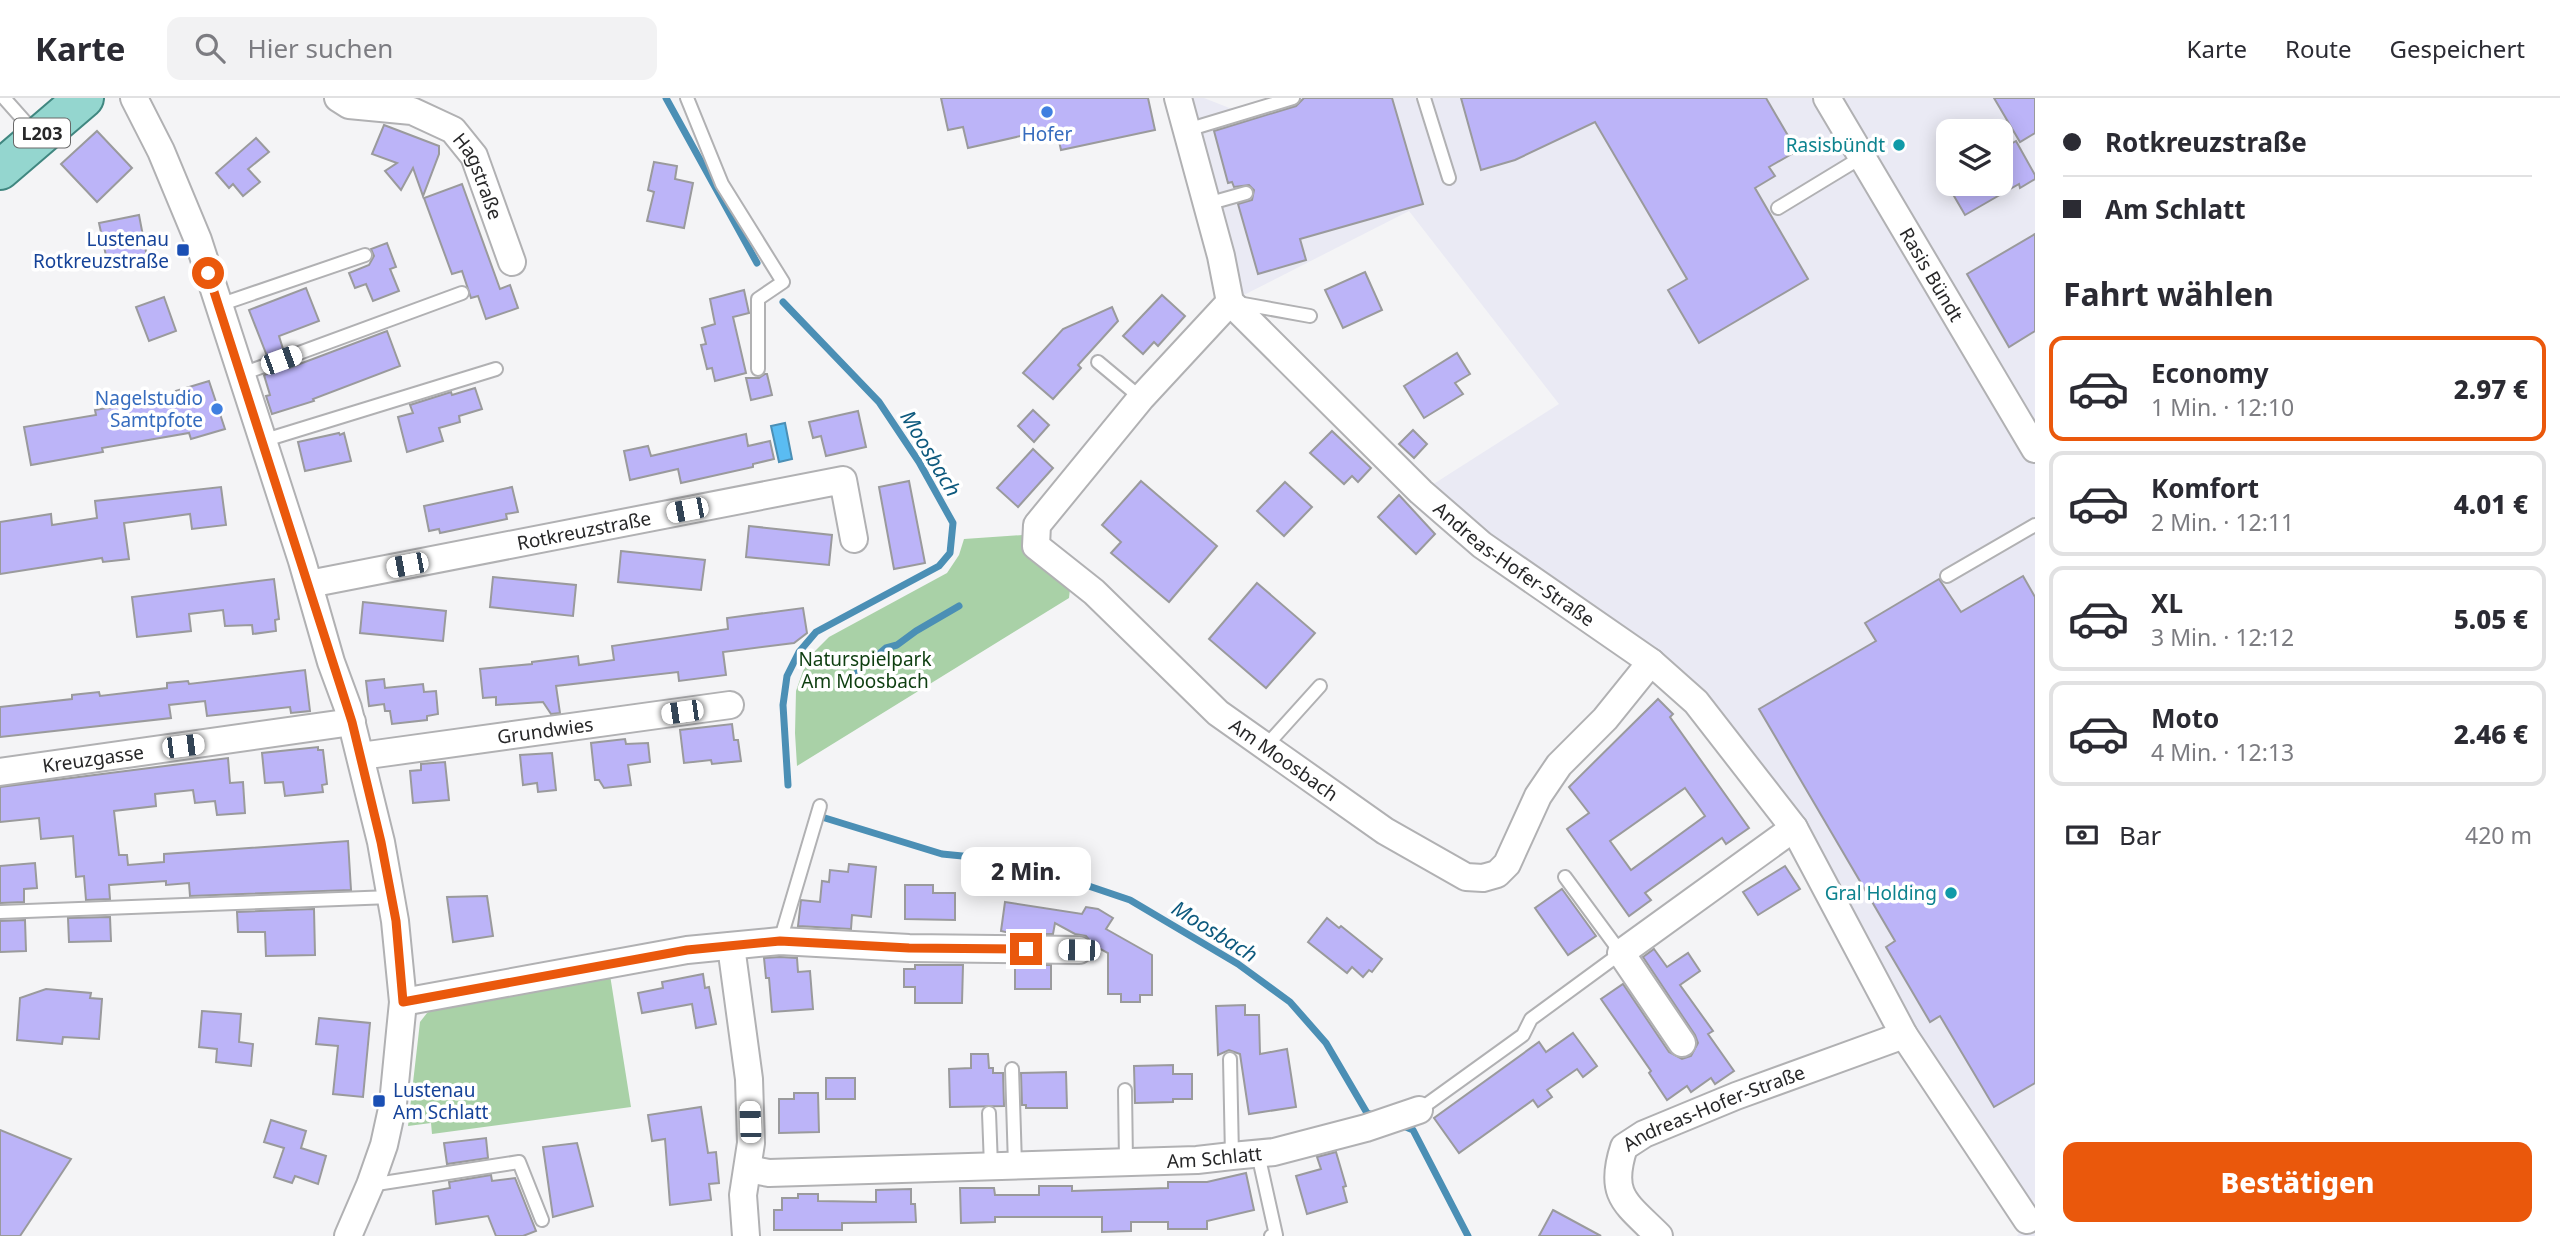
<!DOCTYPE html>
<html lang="de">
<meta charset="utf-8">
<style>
body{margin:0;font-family:"Noto Sans",sans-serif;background:#f2f2f3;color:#2b2b33;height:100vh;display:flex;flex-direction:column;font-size:26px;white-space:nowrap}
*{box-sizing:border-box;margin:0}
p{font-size:23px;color:#7c7c81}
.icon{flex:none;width:38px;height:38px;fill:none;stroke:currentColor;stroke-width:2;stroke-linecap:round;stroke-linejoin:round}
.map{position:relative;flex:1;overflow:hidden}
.side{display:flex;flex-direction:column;background:#fff;width:525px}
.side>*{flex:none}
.guide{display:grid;align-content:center;height:154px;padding:0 28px;background:#fff}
.tools{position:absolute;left:1936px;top:21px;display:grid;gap:14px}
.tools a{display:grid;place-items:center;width:77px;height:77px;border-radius:14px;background:#fff;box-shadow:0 4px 18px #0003;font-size:35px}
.end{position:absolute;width:32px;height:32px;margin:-16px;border:9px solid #ea580c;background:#fff;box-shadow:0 0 0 4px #fff}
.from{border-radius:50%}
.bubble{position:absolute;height:49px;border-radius:14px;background:#fff;box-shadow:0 4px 18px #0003;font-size:23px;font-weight:800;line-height:49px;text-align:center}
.car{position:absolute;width:21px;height:42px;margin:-21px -10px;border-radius:9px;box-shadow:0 0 5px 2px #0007;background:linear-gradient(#fff 24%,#345 0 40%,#fff 0 76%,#345 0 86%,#fff 0)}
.guide b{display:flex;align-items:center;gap:24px;height:66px;font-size:26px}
.guide b+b{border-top:2px solid #e1e1e2}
.guide i{width:18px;height:18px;background:#2b2b33}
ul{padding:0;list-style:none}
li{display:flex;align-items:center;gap:21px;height:105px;margin:0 14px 10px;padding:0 14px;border:4px solid #e1e1e2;border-radius:14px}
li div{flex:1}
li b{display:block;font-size:26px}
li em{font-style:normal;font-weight:800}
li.current{border-color:#ea580c}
li>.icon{width:63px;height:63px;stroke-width:1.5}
h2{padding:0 28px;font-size:32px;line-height:84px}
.pay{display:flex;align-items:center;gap:18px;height:77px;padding:0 28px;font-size:26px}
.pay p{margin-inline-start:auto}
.button{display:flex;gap:14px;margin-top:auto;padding:14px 28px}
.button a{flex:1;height:80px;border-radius:14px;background:#ea580c;color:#fff;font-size:28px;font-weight:800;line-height:80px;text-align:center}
header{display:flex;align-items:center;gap:42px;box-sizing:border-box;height:98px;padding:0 35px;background:#fff;border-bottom:2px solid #e1e1e2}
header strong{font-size:33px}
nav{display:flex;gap:38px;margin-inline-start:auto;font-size:24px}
.search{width:490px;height:63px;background:#f2f2f3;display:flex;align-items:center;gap:18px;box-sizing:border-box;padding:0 24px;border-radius:14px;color:#7c7c81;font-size:26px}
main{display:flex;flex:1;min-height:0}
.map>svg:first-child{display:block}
.built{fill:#eaeaf4;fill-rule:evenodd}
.green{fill:#a9d1a7}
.water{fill:#5abcf2;stroke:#4b8fb5;stroke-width:2}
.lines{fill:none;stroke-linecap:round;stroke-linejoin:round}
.stream{stroke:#4b8fb5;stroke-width:7}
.building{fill:#bcb4f8;stroke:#9a9a9c;stroke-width:2;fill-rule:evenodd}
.service-casing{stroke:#b1b1b3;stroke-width:16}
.minor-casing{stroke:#b1b1b3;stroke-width:30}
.primary-casing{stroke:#408780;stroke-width:42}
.service{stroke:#fff;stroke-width:12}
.minor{stroke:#fff;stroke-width:26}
.primary{stroke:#94d6cf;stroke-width:38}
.route{stroke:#ea580c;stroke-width:9}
.shop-dot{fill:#3f7fe0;stroke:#fff;stroke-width:2.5}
.culture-dot{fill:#0f9aa8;stroke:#fff;stroke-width:2.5}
.transit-dot{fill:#1a4fb4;stroke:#fff;stroke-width:2.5}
.labels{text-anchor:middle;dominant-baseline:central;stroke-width:7;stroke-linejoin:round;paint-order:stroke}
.shield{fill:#fff;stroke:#686868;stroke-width:2}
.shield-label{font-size:18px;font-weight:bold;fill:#272728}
.shop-label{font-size:19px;fill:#366cbe;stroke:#fff}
.culture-label{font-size:19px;fill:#0d838f;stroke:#fff;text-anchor:end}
.street-label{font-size:19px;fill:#272728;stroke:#fff}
.transit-label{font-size:19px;fill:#164399;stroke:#fff;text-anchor:end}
.park-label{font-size:19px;fill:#0e3e10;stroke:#fff}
.water-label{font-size:21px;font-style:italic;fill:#0e5a7e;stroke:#fff}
</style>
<header>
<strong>Karte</strong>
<div class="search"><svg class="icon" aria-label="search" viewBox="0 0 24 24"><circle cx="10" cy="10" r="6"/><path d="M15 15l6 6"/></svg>Hier suchen</div>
<nav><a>Karte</a><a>Route</a><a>Gespeichert</a></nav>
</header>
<main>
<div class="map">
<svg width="2035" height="1138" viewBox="0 0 2035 1138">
<rect width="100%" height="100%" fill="#f4f4f6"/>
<path class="built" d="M1178,0H1204L1232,11L1267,0H2035V1138H2017L2027,1122L1794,730L1696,604L1421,394L1559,306L1409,113L1230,204ZM1948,33H2000V86H1948Z"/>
<g class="green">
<polygon points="1037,436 1070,491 1069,500 797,668 795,635 796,593 803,573 813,555 829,539 947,475 959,457 964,441"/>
<polygon points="610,877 631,1009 432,1036 431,1025 408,1028 420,924 427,915 438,908"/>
</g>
<polygon class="water" points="785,325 792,361 779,364 771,328"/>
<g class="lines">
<g class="stream">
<polyline points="666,0 757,165"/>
<polyline points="783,204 879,304 919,364 953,425 950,455 939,468 816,534 799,554 787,578 783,607 788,687"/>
<polyline points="851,580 886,550 897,547 916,533 959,508"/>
<polyline points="825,720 942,756 993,761 1065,780 1130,802 1238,866 1290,904 1326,945 1367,1015 1377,1018"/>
<polyline points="1401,1027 1413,1032 1468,1138"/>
</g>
</g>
<g class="building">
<polygon points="941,0 1148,0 1155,32 1061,52 1056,30 968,50 963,29 948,32"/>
<polygon points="1304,0 1392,0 1423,106 1300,141 1306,162 1258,176 1238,106 1252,102 1254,92 1249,87 1234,89 1232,84 1228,85 1214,33 1296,8"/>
<polygon points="1461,0 1766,0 1797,53 1769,69 1775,78 1755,90 1808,181 1699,245 1668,192 1687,181 1595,24 1515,62 1481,72"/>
<polygon points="1994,0 2035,0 2035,35 2020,44"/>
<polygon points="384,27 439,48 439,56 423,98 413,70 401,92 385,73 397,65 372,56"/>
<polygon points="97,33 132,70 97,104 61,66"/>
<polygon points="256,40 269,54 248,71 260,84 243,98 233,86 229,90 216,75"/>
<polygon points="2016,43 2035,77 2035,81 2020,90 2019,86 1965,117 1947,86 2000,86 2000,52"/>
<polygon points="654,64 677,68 675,81 693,85 684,130 647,123 654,94 648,92"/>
<polygon points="462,86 500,191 510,187 518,210 486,221 478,198 471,200 462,173 452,176 424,100"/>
<polygon points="139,117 147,159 108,167 99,125"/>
<polygon points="2035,136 2035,233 2009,249 1967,176"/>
<polygon points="387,145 396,169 390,171 399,193 373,203 366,186 355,190 349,175 369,167 374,158 371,151"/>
<polygon points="1365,174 1382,212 1343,230 1325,192"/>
<polygon points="306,190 319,223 279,238 283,251 267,258 249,212"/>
<polygon points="744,192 749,215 733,219 746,275 715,283 712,270 707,271 701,247 706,246 702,230 715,226 710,201"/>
<polygon points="1162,197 1185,218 1158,248 1154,244 1143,256 1123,238"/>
<polygon points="164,199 176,233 149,243 136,209"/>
<polygon points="1112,209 1118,223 1078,267 1081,270 1053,301 1023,275 1063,231"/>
<polygon points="387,233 400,268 313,301 314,303 272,316 266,298 270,297 264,277 289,268 289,270"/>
<polygon points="1457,255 1470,276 1455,285 1463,296 1424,320 1404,288"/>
<polygon points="765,276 767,276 772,297 751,302 746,280 759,280"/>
<polygon points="209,283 225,331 191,341 189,335 102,350 103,354 31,367 24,329 96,317 95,312 178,298 176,293"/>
<polygon points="475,290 482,311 459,318 460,324 439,330 443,343 407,354 398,319 413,315 410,307 451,294 452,297"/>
<polygon points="1033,312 1049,327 1034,344 1018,328"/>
<polygon points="858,313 866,349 826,358 821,338 813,340 809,324"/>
<polygon points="1413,332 1427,346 1414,360 1399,346"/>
<polygon points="1332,333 1371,370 1358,384 1352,378 1344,386 1310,355"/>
<polygon points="339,335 340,337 344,335 351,363 305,373 298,344"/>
<polygon points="746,336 748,348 770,343 774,361 753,366 753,369 681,385 678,371 630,382 624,353 648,348 651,358"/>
<polygon points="1033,351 1053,370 1018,409 997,390"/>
<polygon points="909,383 925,465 894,471 879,389"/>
<polygon points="1141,383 1217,448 1169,504 1111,455 1121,444 1102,427"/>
<polygon points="1285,384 1312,409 1284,438 1257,413"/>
<polygon points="221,389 226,427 192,431 190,416 124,425 129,461 103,464 102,460 0,476 0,424 51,416 52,427 97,420 95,403"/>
<polygon points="512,389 518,414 506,416 507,421 440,435 439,431 429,433 424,408"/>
<polygon points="1399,397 1435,436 1416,456 1378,419"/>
<polygon points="749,428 832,437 829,467 746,459"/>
<polygon points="621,453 705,462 701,492 618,484"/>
<polygon points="2023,478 2035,499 2035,985 1994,1009 1940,918 1930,924 1886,849 1895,843 1759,611 1876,543 1865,525 1939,481 1961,514"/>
<polygon points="493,479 576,487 573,518 490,509"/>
<polygon points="274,481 279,521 275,522 276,533 253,536 252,527 225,528 223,512 189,516 191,533 137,539 132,499"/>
<polygon points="1257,485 1315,535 1266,590 1209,541"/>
<polygon points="363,504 446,513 443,543 360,535"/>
<polygon points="803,510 807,535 794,545 723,554 726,577 679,583 678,574 556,588 560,615 551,616 543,604 496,607 496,599 483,600 480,571 532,566 532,564 578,558 579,567 614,562 612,548 728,531 727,520"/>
<polygon points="305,572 310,613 291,615 290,609 207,618 205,603 169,607 171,620 0,639 0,609 72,601 72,597 99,594 100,598 167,590 167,585 188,583 189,586"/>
<polygon points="384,581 385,590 423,586 424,594 436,593 438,616 427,618 427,622 392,626 390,613 385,613 384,606 369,608 366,583"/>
<path d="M1658,601L1673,616L1670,619L1749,730L1726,746L1722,740L1645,795L1651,802L1629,818L1567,731L1589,715L1569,689ZM1685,690L1705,718L1631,772L1610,743Z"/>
<polygon points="732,626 734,642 738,642 741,663 712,666 711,662 684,665 680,632"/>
<polygon points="625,641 626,646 648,645 650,664 628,667 631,687 604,690 599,682 595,682 591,645"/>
<polygon points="318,649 318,652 323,652 327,686 322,687 323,694 285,698 283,684 265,685 262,655"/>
<polygon points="552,655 556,692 538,694 537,685 523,687 520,657"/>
<polygon points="228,660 230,685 243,684 245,715 217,717 215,703 195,705 193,692 155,696 156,708 114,713 119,757 127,757 128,767 164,764 164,756 348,743 351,792 190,798 189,785 166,787 166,783 109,787 110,801 86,802 84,778 76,779 73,738 41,741 39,720 0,724 0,689"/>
<polygon points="445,664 449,702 413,705 410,673 421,672 421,666"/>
<polygon points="35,765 37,790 24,791 24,804 0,805 0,768"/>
<polygon points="849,766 876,769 871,819 852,817 851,831 798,828 801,802 820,804 822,783 829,784 830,772 848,774"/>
<polygon points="1785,768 1800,791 1758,817 1743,794"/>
<polygon points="905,787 933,787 933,795 955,795 955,822 905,821"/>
<polygon points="1562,791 1596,838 1568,857 1535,810"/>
<polygon points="487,798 493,838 453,844 447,799"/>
<polygon points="1005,804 1082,816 1086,809 1098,811 1113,820 1106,831 1152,857 1152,897 1140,897 1140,904 1121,904 1121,896 1108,896 1108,855 1093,847 1086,838 1075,836 1055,825 1053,836 1015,836 1001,833"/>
<polygon points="314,811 315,857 266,858 265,834 238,834 237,814"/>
<polygon points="110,819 111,843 69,844 68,820"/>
<polygon points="1327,820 1339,830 1341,828 1382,861 1372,874 1369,872 1363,879 1352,869 1347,875 1308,844"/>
<polygon points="25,822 26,853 0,854 0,823"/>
<polygon points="1654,851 1667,869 1688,855 1700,873 1680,887 1713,933 1708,936 1734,973 1715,986 1711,980 1691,994 1687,988 1667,1002 1649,975 1651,973 1601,901 1623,886 1669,954 1682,961 1691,958 1698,945 1695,937 1643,859"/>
<polygon points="780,859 797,860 798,874 810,873 813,911 772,914 769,880 766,880 764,860"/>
<polygon points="915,867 963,867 962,905 915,905 915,889 904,889 904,871 915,871"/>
<rect x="1015" y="867" width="36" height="24"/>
<polygon points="703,876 705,890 709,889 716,926 696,930 692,906 642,915 638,895 663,890 662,884"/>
<polygon points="46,891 91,895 90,900 102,901 99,941 63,939 62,946 17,942 20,900"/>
<polygon points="1245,907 1245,917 1259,917 1260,956 1287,951 1296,1009 1249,1016 1240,956 1229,952 1218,957 1216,908"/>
<polygon points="202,913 241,916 239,944 253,946 251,968 216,964 217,951 199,949"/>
<polygon points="319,920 370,925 363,999 333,996 338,948 316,946"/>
<polygon points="1573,935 1597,968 1583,979 1577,971 1547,992 1552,999 1538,1009 1533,1002 1459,1055 1434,1020 1539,944 1546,954"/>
<polygon points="971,956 988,956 989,970 993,970 993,975 1003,975 1004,1008 950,1009 949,971 971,970"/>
<polygon points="1173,967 1173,976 1192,976 1192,1001 1173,1001 1173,1004 1135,1005 1134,968"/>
<polygon points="1066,974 1067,1010 1026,1010 1026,1007 1022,1007 1021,975"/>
<rect x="826" y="980" width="29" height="21"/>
<polygon points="794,995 818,995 819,1034 779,1035 779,1001 794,1001"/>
<polygon points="701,1009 708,1055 716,1054 719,1085 709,1086 711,1102 670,1107 665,1041 652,1043 648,1017"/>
<polygon points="271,1022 306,1033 301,1050 326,1058 318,1086 295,1078 292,1085 274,1079 284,1050 264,1044"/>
<polygon points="0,1032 71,1061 20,1138 0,1138"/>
<polygon points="486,1040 488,1060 447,1066 444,1045"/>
<polygon points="577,1045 593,1108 553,1119 543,1049"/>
<polygon points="1336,1054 1346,1088 1343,1089 1347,1104 1307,1116 1296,1078 1321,1071 1317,1059"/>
<polygon points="1246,1075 1254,1112 1207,1123 1207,1131 1168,1131 1168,1124 1131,1124 1131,1133 1102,1134 1102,1119 995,1119 995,1124 961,1125 960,1090 994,1090 995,1097 1039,1097 1039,1088 1072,1088 1072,1093 1168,1090 1168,1084 1207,1084"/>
<polygon points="491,1077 492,1083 515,1080 536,1133 523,1138 496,1138 488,1118 436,1126 433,1093 450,1090 449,1084"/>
<polygon points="911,1091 911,1106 915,1106 916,1124 842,1125 842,1132 774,1132 774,1112 782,1112 782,1100 798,1100 798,1096 818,1096 818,1103 876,1104 876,1092"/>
<polygon points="1553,1112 1601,1138 1539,1138"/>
</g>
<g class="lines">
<defs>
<g id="service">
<polyline points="4,0 36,36"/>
<polyline points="687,0 722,86 783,184 758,201 758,271"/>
<polyline points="1424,0 1449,80"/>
<polyline points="1187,32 1293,0"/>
<polyline points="1207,106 1246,95"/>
<polyline points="1778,110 1862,59"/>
<polyline points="1238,205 1310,218"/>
<polyline points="219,207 365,157"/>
<polyline points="1098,264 1141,300"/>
<polyline points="242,276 462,195"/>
<polyline points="262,343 496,271"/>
<polyline points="1947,478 2035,427"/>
<polyline points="1265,649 1320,588"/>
<polyline points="0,814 391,799"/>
<polyline points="780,843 820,708"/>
<polyline points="1230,961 1232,1058"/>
<polyline points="1012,971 1015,1067"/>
<polyline points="1125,992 1126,1064"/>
<polyline points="1419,1012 1523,937 1531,921 1621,855 1565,779"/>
<polyline points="989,1015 991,1068"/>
<polyline points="1258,1056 1276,1137 1271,1138"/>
<polyline points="370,1087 519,1064 542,1122"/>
</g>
<g id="minor">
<polyline points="134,0 161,53 198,142 302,463 331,564 348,610 381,744 395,823 403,904 400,934 393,1006 384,1047 370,1087 348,1138"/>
<path id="s1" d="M338,0L349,7L412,13L453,32L474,58L512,164"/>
<path id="s2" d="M1178,0L1221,158L1230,204L1421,394L1482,447L1651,564L1696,604L1794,730L1904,937L2027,1122"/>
<path id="s3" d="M1827,0L2035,351"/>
<path id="s4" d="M1230,204L1141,300L1037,427L1036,448L1094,494L1218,615L1385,733L1466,779L1483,780L1497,776L1507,766L1538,698L1559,667L1605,621L1651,564"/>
<path id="s5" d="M309,486L843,382L854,441"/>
<path id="s6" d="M361,658L730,607"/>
<path id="s7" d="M0,674L352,624"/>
<polyline points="731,848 749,981 751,1045 743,1097 746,1138"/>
<polyline points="403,904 687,852 780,843 909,850 1079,852"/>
<polyline points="1682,945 1621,855 1794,730"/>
<path id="s8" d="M748,1071L769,1075L1197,1062L1232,1058L1274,1054L1366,1030L1419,1012"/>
<path id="s9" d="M1659,1138C1626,1105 1608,1098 1624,1049L1644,1036L1736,998L1904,937"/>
</g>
<polyline id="primary" points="0,72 84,0"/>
</defs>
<use href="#service" class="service-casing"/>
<use href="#minor" class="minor-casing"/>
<use href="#primary" class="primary-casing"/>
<use href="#service" class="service"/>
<use href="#minor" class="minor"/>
<use href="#primary" class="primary"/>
</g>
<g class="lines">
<polyline class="route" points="208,175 352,624 381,744 396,823 403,904 687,852 780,843 909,850 1026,851"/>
</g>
<g class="shop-dot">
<circle cx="1047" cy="14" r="7"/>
<circle cx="217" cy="311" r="7"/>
</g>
<g class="culture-dot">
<circle cx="1899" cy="47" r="7"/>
<circle cx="1951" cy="795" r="7"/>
</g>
<g class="transit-dot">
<rect x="176" y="145" width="14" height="14" rx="3.5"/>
<rect x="372" y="996" width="14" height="14" rx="3.5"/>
</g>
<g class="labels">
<rect class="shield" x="14" y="20.5" width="56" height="29" rx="5"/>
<g class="shield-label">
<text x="42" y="35">L203</text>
</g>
<g class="shop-label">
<text x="1047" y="36">Hofer</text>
<text x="203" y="300" text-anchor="end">Nagelstudio<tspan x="203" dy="22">Samtpfote</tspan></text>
</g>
<g class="culture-label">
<text x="1885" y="47">Rasisbündt</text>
<text x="1937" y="795">Gral Holding</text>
</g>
<g class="street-label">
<text stroke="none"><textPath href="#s1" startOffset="175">Hagstraße</textPath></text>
<text stroke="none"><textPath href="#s3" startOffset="205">Rasis Bündt</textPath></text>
<text stroke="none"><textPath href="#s5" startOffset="280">Rotkreuzstraße</textPath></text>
<text stroke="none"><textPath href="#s2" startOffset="598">Andreas-Hofer-Straße</textPath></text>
<text stroke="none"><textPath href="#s6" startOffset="186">Grundwies</textPath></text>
<text stroke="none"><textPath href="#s7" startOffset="94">Kreuzgasse</textPath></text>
<text stroke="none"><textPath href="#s4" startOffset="644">Am Moosbach</textPath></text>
<text stroke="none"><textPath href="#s9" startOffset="203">Andreas-Hofer-Straße</textPath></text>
<text stroke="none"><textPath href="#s8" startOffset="467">Am Schlatt</textPath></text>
</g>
<g class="transit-label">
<text x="169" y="141">Lustenau<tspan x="169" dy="22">Rotkreuzstraße</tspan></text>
<text x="393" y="992" text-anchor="start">Lustenau<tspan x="393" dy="22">Am Schlatt</tspan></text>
</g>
<g class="park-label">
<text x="865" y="561">Naturspielpark<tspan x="865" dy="22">Am Moosbach</tspan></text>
</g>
<g class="water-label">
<text transform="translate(931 355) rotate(59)">Moosbach</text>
<text transform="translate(1215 833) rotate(32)">Moosbach</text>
</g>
</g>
</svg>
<div class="tools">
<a><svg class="icon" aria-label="layers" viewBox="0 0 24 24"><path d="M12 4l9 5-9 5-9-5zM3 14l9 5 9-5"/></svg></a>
</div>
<i class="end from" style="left:208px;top:175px"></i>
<i class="end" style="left:1026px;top:851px"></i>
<div class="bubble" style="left:961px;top:749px;width:130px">2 Min.</div>
<i class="car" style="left:281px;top:262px;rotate:70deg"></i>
<i class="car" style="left:687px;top:412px;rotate:259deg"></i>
<i class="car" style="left:407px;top:467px;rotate:259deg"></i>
<i class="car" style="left:682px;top:614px;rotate:262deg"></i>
<i class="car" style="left:183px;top:648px;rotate:83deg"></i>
<i class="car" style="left:1079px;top:852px;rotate:271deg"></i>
<i class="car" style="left:750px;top:1024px;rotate:358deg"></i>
</div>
<section class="side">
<div class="guide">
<b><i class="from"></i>Rotkreuzstraße</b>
<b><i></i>Am Schlatt</b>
</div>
<h2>Fahrt wählen</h2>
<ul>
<li class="current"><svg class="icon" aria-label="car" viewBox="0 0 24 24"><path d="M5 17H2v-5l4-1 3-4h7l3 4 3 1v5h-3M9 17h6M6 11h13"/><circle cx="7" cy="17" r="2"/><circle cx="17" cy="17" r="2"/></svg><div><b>Economy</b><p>1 Min. · 12:10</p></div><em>2.97 €</em></li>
<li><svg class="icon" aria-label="car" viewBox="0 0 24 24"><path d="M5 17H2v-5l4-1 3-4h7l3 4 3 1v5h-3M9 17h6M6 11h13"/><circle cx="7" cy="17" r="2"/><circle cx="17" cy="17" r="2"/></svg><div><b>Komfort</b><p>2 Min. · 12:11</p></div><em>4.01 €</em></li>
<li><svg class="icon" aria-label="car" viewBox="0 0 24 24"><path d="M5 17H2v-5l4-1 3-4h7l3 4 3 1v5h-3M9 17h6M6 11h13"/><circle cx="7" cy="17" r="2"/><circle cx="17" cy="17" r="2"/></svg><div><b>XL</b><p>3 Min. · 12:12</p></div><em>5.05 €</em></li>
<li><svg class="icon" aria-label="car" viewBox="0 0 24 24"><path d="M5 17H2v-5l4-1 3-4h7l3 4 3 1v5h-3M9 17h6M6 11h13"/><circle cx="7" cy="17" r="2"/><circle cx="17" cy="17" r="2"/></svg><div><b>Moto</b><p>4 Min. · 12:13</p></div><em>2.46 €</em></li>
</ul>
<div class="pay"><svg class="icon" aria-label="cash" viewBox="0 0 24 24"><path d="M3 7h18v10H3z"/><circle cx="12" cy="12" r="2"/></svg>Bar<p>420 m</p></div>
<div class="button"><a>Bestätigen</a></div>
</section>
</main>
